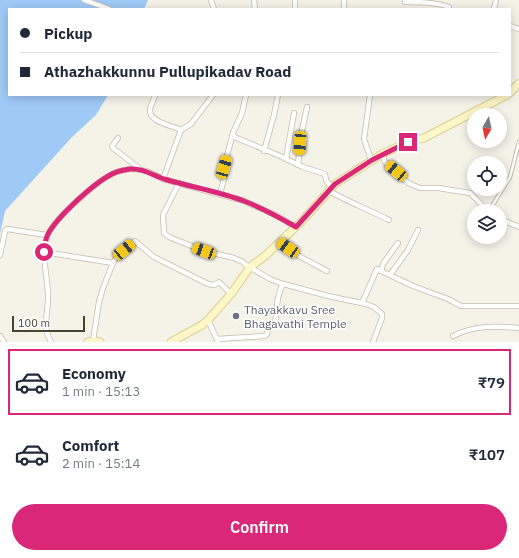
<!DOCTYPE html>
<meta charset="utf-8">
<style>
body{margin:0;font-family:"IBM Plex Sans",sans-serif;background:#f6f6f7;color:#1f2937;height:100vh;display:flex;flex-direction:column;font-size:15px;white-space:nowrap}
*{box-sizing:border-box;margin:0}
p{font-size:13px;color:#747a83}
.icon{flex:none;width:22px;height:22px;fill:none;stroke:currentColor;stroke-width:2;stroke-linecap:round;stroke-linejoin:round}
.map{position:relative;height:342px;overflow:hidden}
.sheet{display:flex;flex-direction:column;background:#fff;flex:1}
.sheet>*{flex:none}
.banner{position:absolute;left:8px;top:8px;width:503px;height:88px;border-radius:0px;box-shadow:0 2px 10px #0003;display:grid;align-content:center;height:88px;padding:0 12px;background:#fff}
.needle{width:26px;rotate:189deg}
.controls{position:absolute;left:467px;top:108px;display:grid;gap:8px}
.controls a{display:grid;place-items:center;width:40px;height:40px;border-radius:50%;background:#fff;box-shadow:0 2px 10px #0003;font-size:20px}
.scale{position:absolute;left:12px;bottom:10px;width:73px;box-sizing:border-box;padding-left:4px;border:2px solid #494436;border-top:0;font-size:11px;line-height:14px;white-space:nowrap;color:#494436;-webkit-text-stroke:3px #fff;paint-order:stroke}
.end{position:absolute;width:18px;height:18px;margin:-9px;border:5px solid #db2777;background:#fff;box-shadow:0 0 0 2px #fff}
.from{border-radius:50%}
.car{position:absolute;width:12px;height:24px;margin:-12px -6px;border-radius:5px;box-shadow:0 0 3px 1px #0007;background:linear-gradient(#f5c518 24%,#345 0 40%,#f5c518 0 76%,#345 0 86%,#f5c518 0)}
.banner b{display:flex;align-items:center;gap:14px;height:38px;font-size:15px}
.banner b+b{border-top:1px solid #e0e1e3}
.banner i{width:10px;height:10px;background:#1f2937}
ul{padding:7px 0 0;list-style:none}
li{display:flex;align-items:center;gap:12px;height:66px;margin:0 8px 6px;padding:0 4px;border:2px solid transparent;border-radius:0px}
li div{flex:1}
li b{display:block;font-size:15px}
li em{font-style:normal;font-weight:600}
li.active{border-color:#db2777}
li>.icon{width:36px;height:36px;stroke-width:1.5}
.primary-button{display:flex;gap:8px;margin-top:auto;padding:8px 12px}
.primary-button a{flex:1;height:46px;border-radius:24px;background:#db2777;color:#fff;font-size:16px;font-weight:600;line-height:46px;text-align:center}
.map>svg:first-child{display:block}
.water{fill:#a0caf6}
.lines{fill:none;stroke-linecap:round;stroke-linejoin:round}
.lane-casing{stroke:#c2bca9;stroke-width:4.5}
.street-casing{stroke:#c2bca9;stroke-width:6}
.secondary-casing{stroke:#d9ce94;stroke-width:9}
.lane{stroke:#fff;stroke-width:2.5}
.street{stroke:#fff;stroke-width:4.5}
.secondary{stroke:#fff7c8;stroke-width:7}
.route{stroke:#db2777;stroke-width:5}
.worship-dot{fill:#6b7280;stroke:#fff;stroke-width:1.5}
.labels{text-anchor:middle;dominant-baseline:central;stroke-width:3;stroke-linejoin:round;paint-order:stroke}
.worship-label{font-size:12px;fill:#5b616d;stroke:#fff;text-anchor:start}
</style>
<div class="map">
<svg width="519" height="342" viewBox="0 0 519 342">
<rect width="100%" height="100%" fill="#f5f3e8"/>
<polygon class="water" points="0,0 148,0 144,9 9,9 9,95 108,95 96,115 72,137 5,211 0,234"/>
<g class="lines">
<defs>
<polyline id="lane" points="489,211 510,177 519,142"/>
<g id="street">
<polyline points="84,0 109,9"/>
<polyline points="211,0 214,9"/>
<polyline points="254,0 255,9"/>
<polyline points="295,0 295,9"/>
<path d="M405,0V2C419,2 435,2 449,7L448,9"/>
<polyline points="344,9 344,0"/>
<polyline points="494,9 496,0"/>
<polyline points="510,26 519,29"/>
<path d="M155,95C154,100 150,106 150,110C150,123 172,125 181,130"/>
<polyline points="370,95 364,139 371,160"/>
<polyline points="232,136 280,156 303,167 325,174 326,180 332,188"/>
<polyline points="118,138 112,146 113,148 140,169"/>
<polyline points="264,151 274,115 278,95"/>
<polyline points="382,154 385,162 408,183 420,188 438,188 470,193 488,211"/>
<polyline points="286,159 294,113"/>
<polyline points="298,165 301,135 307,107"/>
<polyline points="163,179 244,201 277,216 296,227"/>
<polyline points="179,183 163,215 164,233 169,237 204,251 234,258 243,262 246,265 270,279 280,283 328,296 366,304 374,307 382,314 382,318 373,342"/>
<path d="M329,191C349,202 369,210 389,220"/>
<polyline points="220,194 224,179 224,167 233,133 242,113 246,95"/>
<polyline points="500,219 519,227"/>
<polyline points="280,242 299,256 327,271"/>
<polyline points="44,252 113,263 117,256 135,241 154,257 208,284 214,285 219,282 231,294"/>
<polyline points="0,255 5,231 7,229 47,235"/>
<polyline points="381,271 383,264 398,243"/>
<polyline points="390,275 408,250 418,230"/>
<polyline points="362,303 377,269 413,286 448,299 461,306 519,306"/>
<polyline points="208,320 218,342"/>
<polyline points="0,336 4,342"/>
<path d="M453,336C475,325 495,326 519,328"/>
<path d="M217,339L265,336L267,334L269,326H273L275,325C277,311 276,296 283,284"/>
<polyline points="93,341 99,302 103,288 113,263"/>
<path d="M51,342C42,327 48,314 48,298C48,276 41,260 47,237C51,221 98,180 114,173C118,171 124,170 129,169C142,168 152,173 163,179L181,130L191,124L213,95"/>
</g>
<g id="secondary">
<polyline points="510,93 519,83"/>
<polyline points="88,342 93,341 100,342"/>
<polyline points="171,342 202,325 208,320 231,294 250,267 265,256 303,220 335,184 382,154 408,142 424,138 507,95"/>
</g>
</defs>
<use href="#lane" class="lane-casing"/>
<use href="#street" class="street-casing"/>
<use href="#secondary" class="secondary-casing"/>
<use href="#lane" class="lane"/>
<use href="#street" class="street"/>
<use href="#secondary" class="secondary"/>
</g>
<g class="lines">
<path class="route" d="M44,252C45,247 45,239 48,234C58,216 94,183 112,174C117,171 124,170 130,169C143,168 152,175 164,179C190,187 218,191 244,201C262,208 279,217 296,227L335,184L372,160L408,142"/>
</g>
<circle class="worship-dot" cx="236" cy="316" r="4"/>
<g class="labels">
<g class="worship-label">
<text x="244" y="309">Thayakkavu Sree<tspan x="244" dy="14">Bhagavathi Temple</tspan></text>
</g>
</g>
</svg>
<div class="controls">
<a><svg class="needle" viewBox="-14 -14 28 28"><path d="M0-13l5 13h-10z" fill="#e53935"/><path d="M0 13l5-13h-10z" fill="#747a83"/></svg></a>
<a><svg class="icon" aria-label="locate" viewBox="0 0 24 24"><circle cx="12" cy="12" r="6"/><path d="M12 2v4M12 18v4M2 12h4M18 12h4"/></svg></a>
<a><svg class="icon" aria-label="layers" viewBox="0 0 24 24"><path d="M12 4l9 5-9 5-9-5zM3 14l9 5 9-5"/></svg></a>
</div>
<div class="scale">100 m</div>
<i class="end from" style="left:44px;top:252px"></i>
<i class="end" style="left:408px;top:142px"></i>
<i class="car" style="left:300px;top:143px;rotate:184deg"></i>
<i class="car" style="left:224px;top:167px;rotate:16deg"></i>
<i class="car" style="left:396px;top:171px;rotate:310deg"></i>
<i class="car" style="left:288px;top:248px;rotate:305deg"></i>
<i class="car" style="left:124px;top:250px;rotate:51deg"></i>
<i class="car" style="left:204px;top:251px;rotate:290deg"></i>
<div class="banner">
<b><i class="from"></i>Pickup</b>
<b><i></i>Athazhakkunnu Pullupikadav Road</b>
</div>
</div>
<section class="sheet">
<ul>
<li class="active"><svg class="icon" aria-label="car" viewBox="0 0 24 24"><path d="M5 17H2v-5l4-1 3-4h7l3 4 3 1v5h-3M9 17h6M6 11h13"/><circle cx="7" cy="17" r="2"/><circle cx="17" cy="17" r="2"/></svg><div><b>Economy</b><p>1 min · 15:13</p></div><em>₹79</em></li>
<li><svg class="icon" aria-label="car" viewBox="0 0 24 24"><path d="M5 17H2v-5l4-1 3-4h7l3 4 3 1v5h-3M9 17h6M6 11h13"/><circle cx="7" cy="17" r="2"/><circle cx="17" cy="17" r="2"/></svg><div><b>Comfort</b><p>2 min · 15:14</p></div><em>₹107</em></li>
</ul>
<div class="primary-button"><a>Confirm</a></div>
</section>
